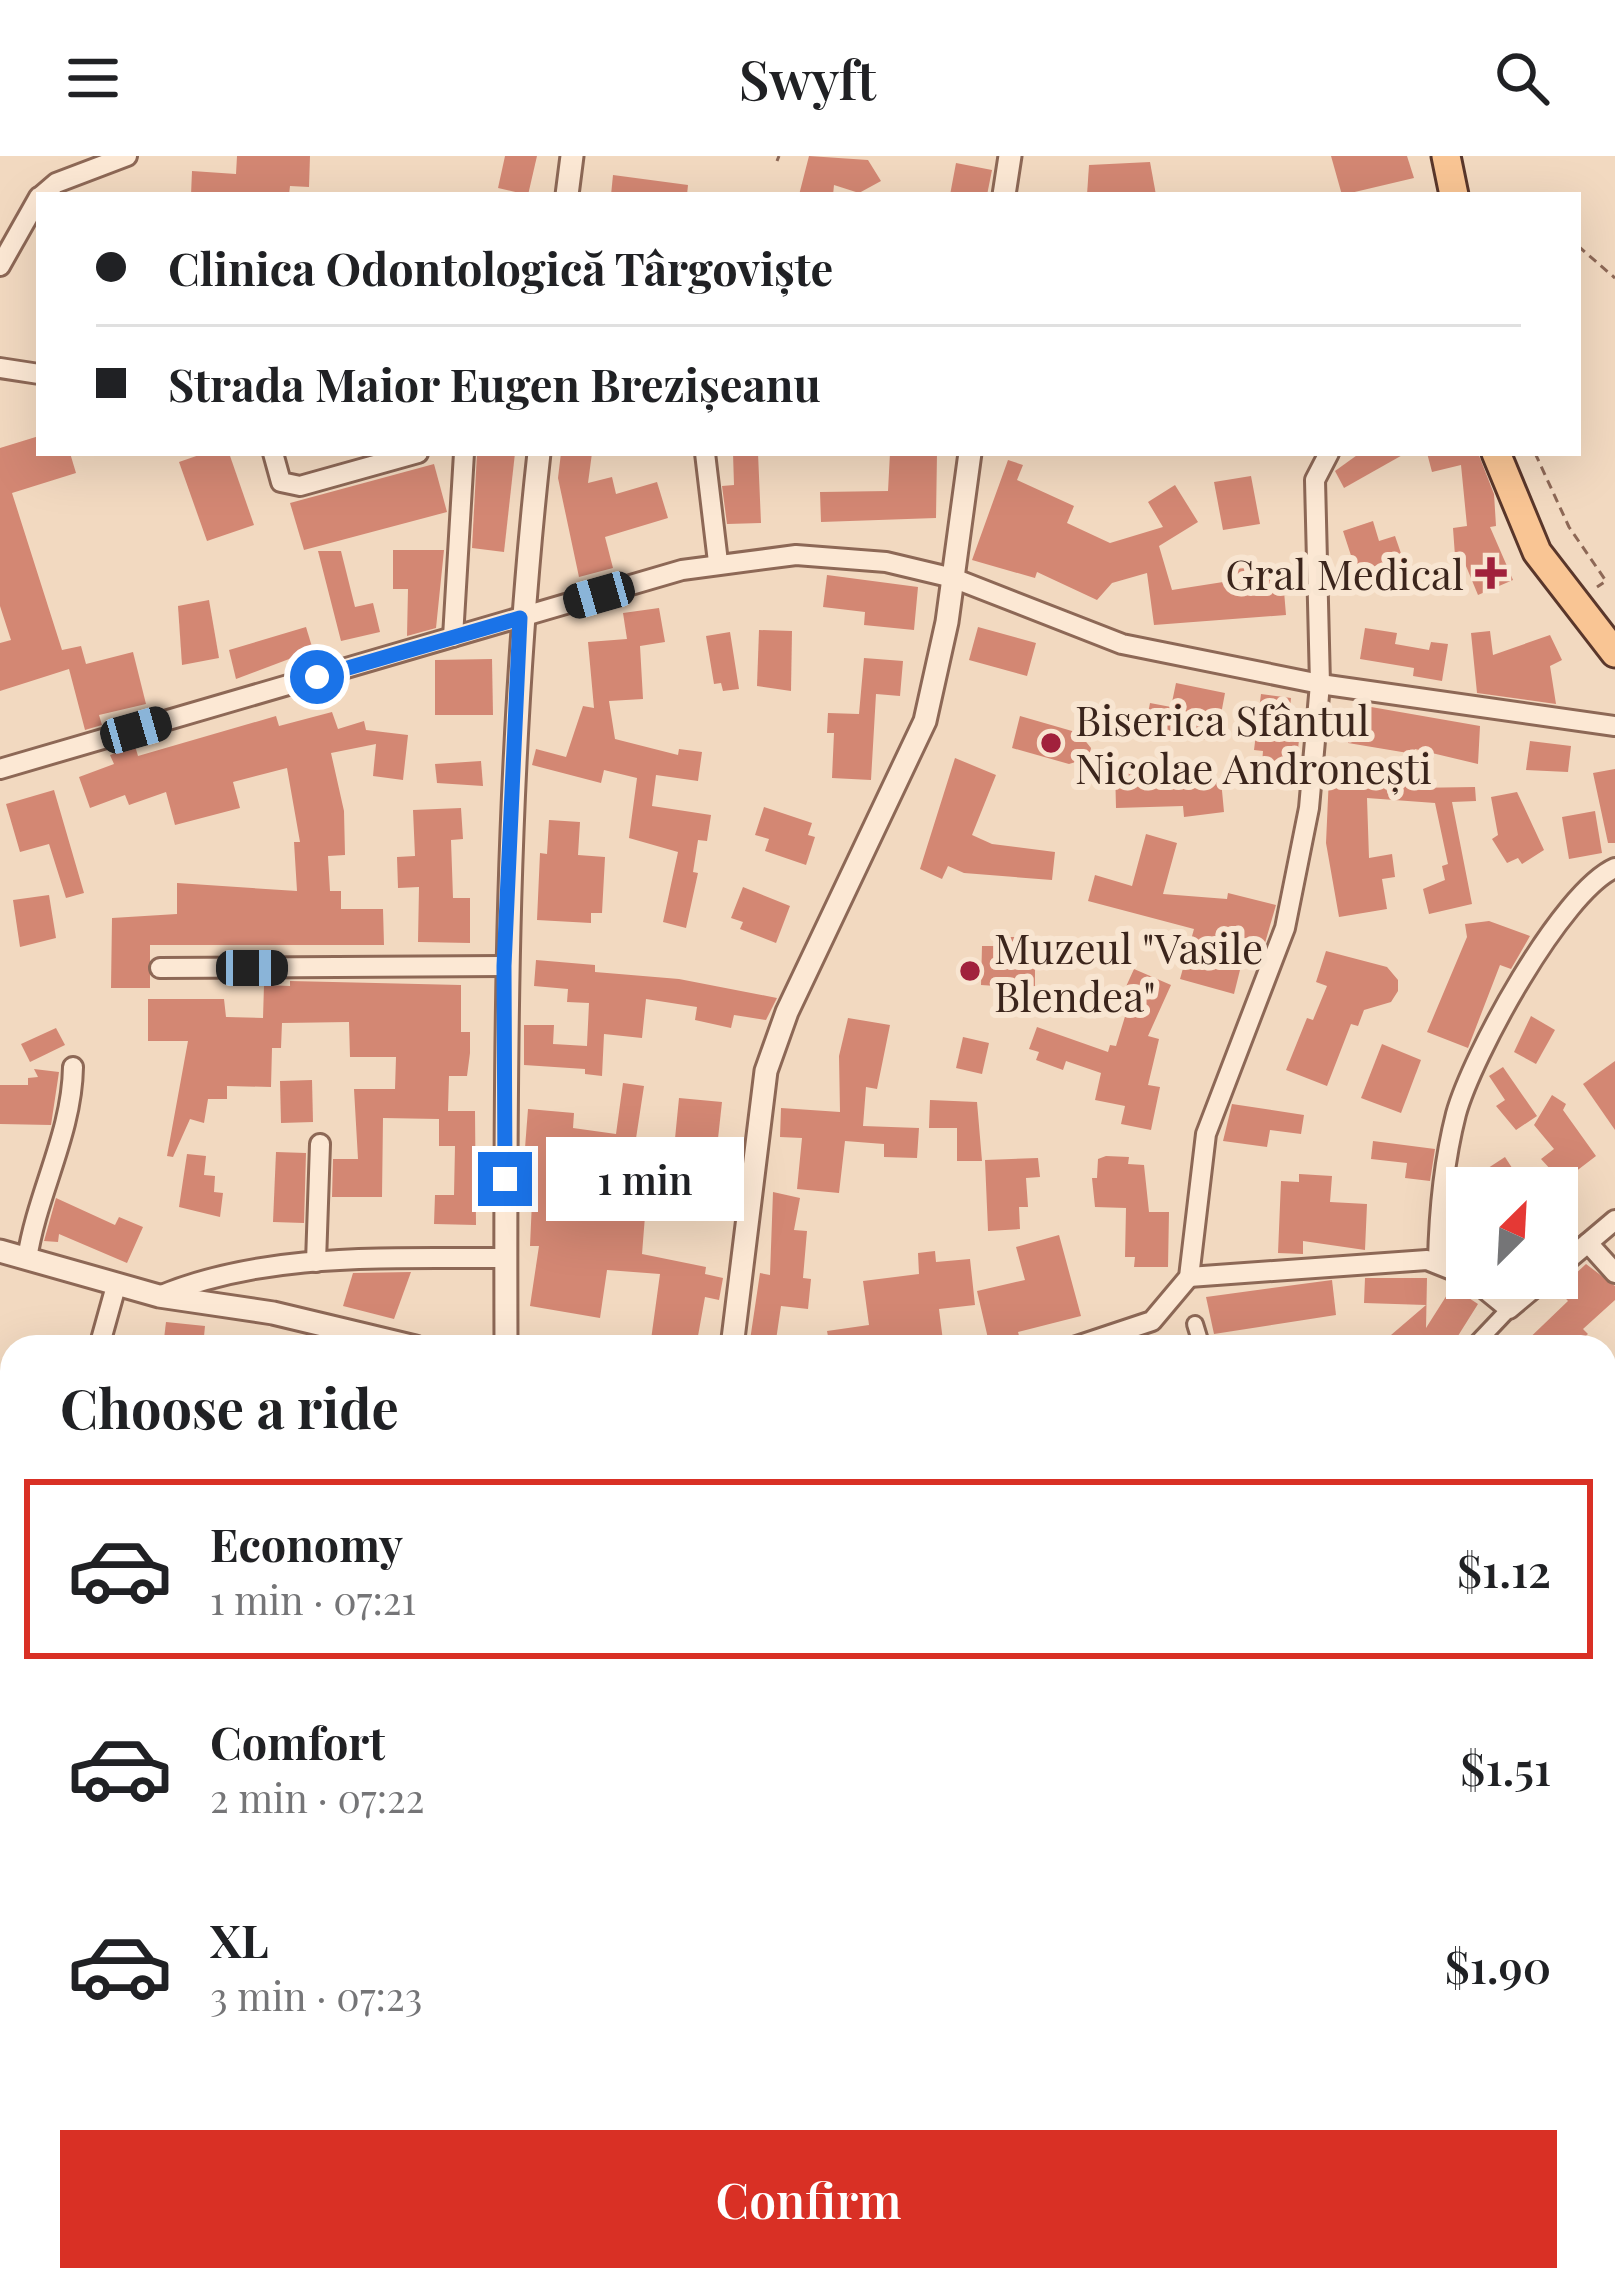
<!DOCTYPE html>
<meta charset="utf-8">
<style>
body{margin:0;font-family:"Playfair Display",serif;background:#f6f6f6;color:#202124;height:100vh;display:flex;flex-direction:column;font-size:45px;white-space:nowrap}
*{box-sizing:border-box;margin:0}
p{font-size:39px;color:#757577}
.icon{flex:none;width:66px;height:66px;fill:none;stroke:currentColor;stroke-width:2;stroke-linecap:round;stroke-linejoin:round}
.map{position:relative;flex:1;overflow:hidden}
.sheet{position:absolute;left:0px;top:1179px;width:1617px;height:957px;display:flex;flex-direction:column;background:#fff;border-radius:36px 36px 0 0;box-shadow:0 12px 48px #0002}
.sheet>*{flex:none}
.hud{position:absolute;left:36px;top:36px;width:1545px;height:264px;border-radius:0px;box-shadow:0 12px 48px #0002;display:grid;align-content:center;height:264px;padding:0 60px;background:#fff}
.needle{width:78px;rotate:24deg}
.fabs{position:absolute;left:1446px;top:1011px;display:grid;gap:24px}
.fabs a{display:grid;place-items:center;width:132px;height:132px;border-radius:0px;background:#fff;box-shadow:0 12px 48px #0002;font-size:60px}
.end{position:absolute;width:54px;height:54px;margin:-27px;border:15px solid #1a73e8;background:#fff;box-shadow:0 0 0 6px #fff}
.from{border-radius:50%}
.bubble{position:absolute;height:84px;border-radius:0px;background:#fff;box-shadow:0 12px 48px #0002;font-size:39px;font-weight:600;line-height:84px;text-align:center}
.car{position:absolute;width:36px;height:72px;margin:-36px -18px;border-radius:15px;box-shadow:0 0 9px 3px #0007;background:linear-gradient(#222 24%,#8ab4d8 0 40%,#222 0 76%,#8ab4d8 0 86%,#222 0)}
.hud b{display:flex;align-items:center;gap:42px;height:114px;font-size:45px}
.hud b+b{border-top:3px solid #e0e0e0}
.hud i{width:30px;height:30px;background:#202124}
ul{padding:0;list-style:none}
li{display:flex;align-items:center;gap:36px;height:180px;margin:0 24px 18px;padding:0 36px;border:6px solid transparent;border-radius:0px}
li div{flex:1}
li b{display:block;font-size:45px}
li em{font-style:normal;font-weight:600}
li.selected{border-color:#d93025}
li>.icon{width:108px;height:108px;stroke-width:1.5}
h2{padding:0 60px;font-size:54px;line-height:144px}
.action{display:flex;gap:24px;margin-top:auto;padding:24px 60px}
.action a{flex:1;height:138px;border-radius:0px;background:#d93025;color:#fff;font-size:48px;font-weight:600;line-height:138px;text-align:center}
header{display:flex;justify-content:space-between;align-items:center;height:156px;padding:0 60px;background:#fff;font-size:54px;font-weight:600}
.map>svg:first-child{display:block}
.green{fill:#d1cb93}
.building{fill:#d38773}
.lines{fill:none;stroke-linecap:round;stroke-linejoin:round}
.service-casing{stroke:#8d6856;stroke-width:15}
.pedestrian-casing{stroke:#8d6856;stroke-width:20}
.minor-casing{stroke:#8d6856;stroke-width:24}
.tertiary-casing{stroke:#8d6856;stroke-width:27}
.primary-casing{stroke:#5a372b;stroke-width:33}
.path{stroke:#8d6856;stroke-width:3;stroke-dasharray:9 6;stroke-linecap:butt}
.service{stroke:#fce8d4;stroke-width:9}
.pedestrian{stroke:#fce8d4;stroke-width:14}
.minor{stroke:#fce8d4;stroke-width:18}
.tertiary{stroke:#fce8d4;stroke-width:21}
.primary{stroke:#f9c594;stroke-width:27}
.route{stroke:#1a73e8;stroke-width:15}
.poi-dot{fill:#a1213c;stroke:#f8e5d1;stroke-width:4.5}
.labels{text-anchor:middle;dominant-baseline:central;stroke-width:12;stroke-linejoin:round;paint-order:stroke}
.poi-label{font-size:42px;fill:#3b251c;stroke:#f8e5d1;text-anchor:start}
</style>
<header><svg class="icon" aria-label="menu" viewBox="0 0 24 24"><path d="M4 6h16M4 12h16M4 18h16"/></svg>Swyft<svg class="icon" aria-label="search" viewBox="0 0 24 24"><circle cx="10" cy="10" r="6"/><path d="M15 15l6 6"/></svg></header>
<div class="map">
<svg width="1615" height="2135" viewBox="0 0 1615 2135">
<rect width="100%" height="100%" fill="#f2d9c0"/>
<polygon class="green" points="1378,2124 1595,2124 1597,2135 1324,2135"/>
<g class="building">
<polygon points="237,0 310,0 309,31 290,30 289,39 191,39 192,15 236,18"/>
<polygon points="505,0 537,0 528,39 498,32"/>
<polygon points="809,0 868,4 881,25 859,37 834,29 833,39 799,39"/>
<polygon points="1331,0 1407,0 1414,22 1342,39"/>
<polygon points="1150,6 1156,39 1087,39 1089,9"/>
<polygon points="956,7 992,14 987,39 950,39"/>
<polygon points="613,19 688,29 687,39 611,39"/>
<polygon points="39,280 39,297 70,297 76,317 12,337 62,494 81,490 86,508 133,496 146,548 99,559 102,569 85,574 69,513 0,535 0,487 11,484 0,450 0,292"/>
<polygon points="205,297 229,297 254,369 207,385 179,306"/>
<polygon points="477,297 515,297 504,396 472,392"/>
<polygon points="561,297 592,297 588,327 612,321 616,338 657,326 668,362 605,381 613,412 579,421 558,322"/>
<polygon points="733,297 758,297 761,367 727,368 722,330 734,329"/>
<polygon points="890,297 937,297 936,362 821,366 820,336 888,335"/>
<polygon points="1360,297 1406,297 1344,332 1335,315"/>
<polygon points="1427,297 1478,297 1494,338 1496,370 1490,371 1513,424 1478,439 1461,398 1455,400 1453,372 1467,370 1461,309 1432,316"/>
<polygon points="1008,304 1023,309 1017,324 1074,350 1067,367 1110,387 1163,371 1148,346 1175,329 1198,366 1159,390 1172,434 1236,424 1235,413 1268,410 1270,424 1283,423 1286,459 1154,469 1147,417 1112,427 1097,444 1037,416 1035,422 972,404"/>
<polygon points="434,308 447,356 304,394 290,347"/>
<polygon points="1251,320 1260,368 1223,374 1214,326"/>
<polygon points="1373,365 1379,385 1395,380 1406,412 1360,427 1343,375"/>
<polygon points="393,394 444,394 436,472 407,480 408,433 393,433"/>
<polygon points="318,395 341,395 355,451 373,447 380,476 341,485"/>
<polygon points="827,419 918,431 914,474 864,469 865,456 823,451"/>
<polygon points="209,444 219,502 182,509 178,450"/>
<polygon points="659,452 665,486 640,490 643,543 609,545 615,583 678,599 679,593 702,596 698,625 656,619 652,650 711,659 707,685 698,684 693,716 698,717 686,772 663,766 678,696 629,682 637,622 604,614 601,627 532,609 536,593 566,601 583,550 594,552 588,486 627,483 623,457"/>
<polygon points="306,471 313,494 236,523 229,494"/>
<polygon points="978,471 1036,487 1027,520 969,504"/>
<polygon points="1365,472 1397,477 1395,488 1429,494 1431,486 1448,488 1442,525 1413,520 1414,512 1360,503"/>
<polygon points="759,474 792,475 791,535 757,530"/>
<polygon points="1490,475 1493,499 1550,479 1562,504 1550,510 1556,548 1477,537 1471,477"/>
<polygon points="730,476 739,533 723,535 721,527 714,528 706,480"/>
<polygon points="864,502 903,505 900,540 876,538 871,624 832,622 834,577 827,577 828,557 859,558"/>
<polygon points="492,503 493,559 435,559 435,504"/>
<polygon points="1176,527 1225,537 1216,585 1144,578 1150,547 1171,551"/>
<polygon points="1261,538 1291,542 1288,574 1300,575 1296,611 1262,607 1263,595 1254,594"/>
<polygon points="1354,548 1480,570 1478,608 1415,593 1414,598 1348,587"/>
<polygon points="332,556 338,573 364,565 366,574 408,579 403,624 373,620 376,588 331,597 344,655 345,699 328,700 330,735 341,735 341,753 383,753 384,789 150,789 150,832 111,832 112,762 177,758 177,727 297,735 294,686 300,686 287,612 233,626 240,652 175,669 166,636 129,649 125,639 90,652 79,621 114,608 110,599 135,590 138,600 276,560 279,570"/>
<polygon points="1020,560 1079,577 1091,592 1089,602 1069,608 1012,592"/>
<polygon points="1530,585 1571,590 1568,616 1526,614"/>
<polygon points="955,602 996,619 972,679 992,688 1055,696 1052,724 964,717 948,710 942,723 920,713"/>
<polygon points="481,605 483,630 437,627 435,608"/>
<polygon points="1186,608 1186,628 1221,624 1224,656 1184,661 1183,650 1116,652 1115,611"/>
<polygon points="1615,613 1615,687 1608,687 1593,617"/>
<polygon points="1329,620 1411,620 1412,632 1475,631 1476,645 1452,646 1472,748 1429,758 1423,733 1445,724 1442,710 1448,708 1435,647 1367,642 1369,702 1392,698 1395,721 1382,723 1387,753 1339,761 1326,687"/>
<polygon points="54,634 84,737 66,742 49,688 20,696 6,648"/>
<polygon points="1517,636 1544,694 1522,708 1518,702 1507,707 1492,683 1498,679 1491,641"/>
<polygon points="764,651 812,667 808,679 815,681 806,709 765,695 769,683 755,679"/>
<polygon points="461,652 463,683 451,684 453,742 470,742 470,787 418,786 419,731 398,732 397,701 415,700 413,654"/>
<polygon points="1595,655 1602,697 1569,703 1562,661"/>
<polygon points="549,664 580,666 578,699 605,701 602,757 591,757 591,767 537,764 540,697 547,698"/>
<polygon points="1146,678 1177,687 1163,738 1227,743 1228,737 1276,749 1265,787 1220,776 1211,806 1240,814 1234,838 1180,823 1194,773 1088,745 1095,719 1132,730"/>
<polygon points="743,731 790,750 776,787 740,773 743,766 731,762"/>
<polygon points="49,739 56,782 20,791 13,744"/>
<polygon points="1489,765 1530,780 1511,813 1500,809 1468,892 1427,876 1467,781 1465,768"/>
<polygon points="998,781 1019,781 1019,789 1035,790 1035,830 1020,830 1021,846 996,846 996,830 981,829 982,790 998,790"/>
<polygon points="1326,795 1387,811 1398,824 1398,835 1391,846 1364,854 1358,870 1351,868 1327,930 1286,914 1307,862 1313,864 1327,830 1316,826"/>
<polygon points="536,804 595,809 595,816 679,823 777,842 766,864 734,859 731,872 695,864 697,851 646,843 642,882 604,878 602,920 585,918 585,913 524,909 524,869 554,869 553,888 587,890 589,847 567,846 568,833 534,830"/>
<polygon points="1134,813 1171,829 1148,880 1159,883 1148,929 1160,931 1151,974 1121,968 1125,950 1095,944 1101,917 1066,905 1063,914 1036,904 1039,896 1029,893 1037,871 1108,896 1110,889 1116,890 1127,854 1122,851 1124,835"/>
<polygon points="290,825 461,829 461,876 470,876 470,897 467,920 449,920 448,955 475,955 476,1069 434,1068 435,1039 454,1039 455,990 439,990 439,963 383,962 382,1041 332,1041 333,1003 358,1003 354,933 395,933 396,901 350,901 349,866 282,867 281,892 272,892 271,931 227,930 227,943 208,943 204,967 190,963 173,1001 167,1000 188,885 148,885 148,843 224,843 226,861 263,862 264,829 290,830"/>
<polygon points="1531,860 1555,874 1536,908 1514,896"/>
<polygon points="848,862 890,869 877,933 866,931 863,970 919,972 917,1002 884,1001 884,988 845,985 839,1037 797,1033 802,982 780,981 781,952 840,956 839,900"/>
<polygon points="56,872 65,889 30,906 21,888"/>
<polygon points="963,881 989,887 982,918 956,912"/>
<polygon points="1382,888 1421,904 1401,957 1361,942"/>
<polygon points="1615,905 1615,974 1583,928"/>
<polygon points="1503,911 1537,960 1516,974 1496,950 1505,944 1489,920"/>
<polygon points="34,913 59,916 51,969 0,968 0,929 28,929 28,922 38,921"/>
<polygon points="312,924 313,966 281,967 280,925"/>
<polygon points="623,927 644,930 633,1002 561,991 558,1036 601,1039 600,1057 645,1060 642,1098 706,1111 705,1118 723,1122 719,1144 705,1141 696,1191 650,1191 660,1118 607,1114 600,1162 530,1150 539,1090 530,1090 532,1045 521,1044 528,953 574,957 573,972 616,978"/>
<polygon points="1552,939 1566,948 1563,954 1596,1000 1562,1026 1541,1003 1554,993 1534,969"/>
<polygon points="679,942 722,946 714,1019 723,1020 718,1063 657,1055 663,1012 672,1013"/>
<polygon points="930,944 977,946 982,1005 957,1005 957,972 929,972"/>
<polygon points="1232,948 1304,959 1301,978 1270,974 1267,991 1223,985"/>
<polygon points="1373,985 1435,993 1430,1025 1405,1022 1407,1007 1371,1003"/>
<polygon points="276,996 306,997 304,1067 273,1066"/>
<polygon points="187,998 206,1000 204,1019 215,1020 214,1036 223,1037 220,1061 179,1051"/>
<polygon points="1106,1000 1129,1001 1128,1008 1144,1009 1149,1056 1169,1056 1168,1111 1134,1111 1135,1101 1125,1101 1126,1052 1095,1051 1092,1022 1097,1022 1098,1003"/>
<polygon points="1505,1001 1525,1032 1494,1032 1482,1016"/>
<polygon points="1038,1002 1040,1021 1026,1022 1028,1051 1019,1051 1020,1073 988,1075 985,1004"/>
<polygon points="1299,1018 1332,1020 1330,1046 1367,1048 1365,1094 1303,1085 1303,1098 1278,1097 1281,1025 1299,1026"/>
<polygon points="773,1036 800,1042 794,1074 807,1075 803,1122 811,1123 808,1153 781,1150 775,1191 749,1191 760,1117 770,1119"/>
<polygon points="56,1042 115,1069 119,1061 143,1071 127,1107 59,1078 58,1086 44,1085"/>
<polygon points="1059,1079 1081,1160 1018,1176 1021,1187 990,1191 977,1135 1025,1124 1016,1091"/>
<polygon points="935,1095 936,1106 970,1103 975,1149 939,1153 943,1185 930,1191 830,1191 827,1175 869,1169 863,1125 919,1118 918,1097"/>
<polygon points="1586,1108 1615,1130 1615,1144 1583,1173 1588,1178 1574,1191 1520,1191 1568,1145 1558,1134"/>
<polygon points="411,1116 394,1163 343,1150 353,1117"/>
<polygon points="1365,1122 1427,1122 1426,1172 1452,1131 1478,1148 1451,1191 1377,1191 1426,1149 1364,1147"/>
<polygon points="1332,1124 1336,1159 1214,1178 1206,1141"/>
<polygon points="166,1166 205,1170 203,1191 163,1191"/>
</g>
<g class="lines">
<defs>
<polyline id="service" points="1606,2051 1612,2135"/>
<g id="pedestrian">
<polyline points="1195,1168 1202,1191"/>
<polyline points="1473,1191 1509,1153"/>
<polyline points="884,2135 888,2124"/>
<polyline points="912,2135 915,2124"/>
</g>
<g id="minor">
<polyline points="42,39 56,27 127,0"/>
<polyline points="0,110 39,41"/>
<polyline points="0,212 39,218"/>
<polyline points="273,297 281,326 300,330 418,297"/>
<polyline points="705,297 718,406"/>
<polyline points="453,481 464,297"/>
<polyline points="0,613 682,414 796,399 886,406 953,422 1122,488 1320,528 1615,570"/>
<polyline points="160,812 504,810"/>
<polyline points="1588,1087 1615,1117"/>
<path d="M27,1103C37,1037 72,978 73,911"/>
<polyline points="316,1106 320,988"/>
<path d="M1438,1106C1439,1057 1444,1005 1456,958C1472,900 1561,736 1615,712"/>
<polyline points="1557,1113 1615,1064"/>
<polyline points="1189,1121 1427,1104 1467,1120"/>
<polyline points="1471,1122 1509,1153 1546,1122"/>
<path d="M159,1140C267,1095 390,1103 505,1102"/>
<polyline points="99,1191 116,1130"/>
<polyline points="1074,1191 1152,1165 1189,1121 1206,978 1285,772 1309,652 1320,528 1315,324 1329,297"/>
<polyline points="0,1497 12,1479"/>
<polyline points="0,1667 12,1677"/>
<polyline points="1605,1667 1615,1665"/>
<polyline points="1605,1821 1615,1877 1605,1894"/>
<polyline points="1109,2124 1111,2135"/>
<polyline points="46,2135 54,2124"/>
<polyline points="403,2135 408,2124"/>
</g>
<g id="tertiary">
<polyline points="567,39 572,0"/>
<polyline points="1004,39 1010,0"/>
<polyline points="0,1095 159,1140 273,1157 415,1191"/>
<path d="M506,1191C505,892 506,595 539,297"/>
<polyline points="732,1191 766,915 787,856 925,565 947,466 970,297"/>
<polyline points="0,1805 12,1800"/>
<polyline points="1605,2051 1615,2048"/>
<polyline points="632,2124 661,2135"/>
<polyline points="525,2135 529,2124"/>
<polyline points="1218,2135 1271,2124"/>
</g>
<g id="primary">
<polyline points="1446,0 1454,39"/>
<polyline points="1496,297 1537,396 1615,497"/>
</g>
</defs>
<use href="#service" class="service-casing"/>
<use href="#pedestrian" class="pedestrian-casing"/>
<use href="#minor" class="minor-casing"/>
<use href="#tertiary" class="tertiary-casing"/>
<use href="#primary" class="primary-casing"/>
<g class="path">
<polyline points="777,5 779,0"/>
<polyline points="1578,90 1615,122"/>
<polyline points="1535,297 1569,371 1606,425 1597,431"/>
</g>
<use href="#service" class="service"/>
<use href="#pedestrian" class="pedestrian"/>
<use href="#minor" class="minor"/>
<use href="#tertiary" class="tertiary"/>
<use href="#primary" class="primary"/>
</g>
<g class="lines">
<polyline class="route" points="317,521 520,462 504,810 505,1023"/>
</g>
<g class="poi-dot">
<path d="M1485 399h12v12h12v12h-12v12h-12v-12h-12v-12h12z"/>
<circle cx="1051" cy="587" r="12"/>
<circle cx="970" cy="815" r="12"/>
</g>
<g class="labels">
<g class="poi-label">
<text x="1464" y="417" text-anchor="end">Gral Medical</text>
<text x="1075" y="563">Biserica Sfântul<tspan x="1075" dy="48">Nicolae Andronești</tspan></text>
<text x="994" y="791">Muzeul "Vasile<tspan x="994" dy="48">Blendea"</tspan></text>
</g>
</g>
</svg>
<div class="fabs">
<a><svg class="needle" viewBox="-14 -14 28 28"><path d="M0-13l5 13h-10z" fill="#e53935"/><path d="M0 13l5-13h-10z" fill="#757577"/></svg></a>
</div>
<i class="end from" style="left:317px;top:521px"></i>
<i class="end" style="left:505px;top:1023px"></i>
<div class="bubble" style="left:546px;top:981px;width:198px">1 min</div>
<i class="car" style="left:599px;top:439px;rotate:254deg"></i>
<i class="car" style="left:136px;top:574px;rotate:74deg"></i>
<i class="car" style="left:252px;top:812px;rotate:90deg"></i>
<div class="hud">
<b><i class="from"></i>Clinica Odontologică Târgoviște</b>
<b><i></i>Strada Maior Eugen Brezișeanu</b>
</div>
<section class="sheet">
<h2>Choose a ride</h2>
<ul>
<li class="selected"><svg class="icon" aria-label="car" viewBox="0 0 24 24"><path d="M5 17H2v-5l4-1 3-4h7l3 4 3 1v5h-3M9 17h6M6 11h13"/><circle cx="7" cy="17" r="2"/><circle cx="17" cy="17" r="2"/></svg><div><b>Economy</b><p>1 min · 07:21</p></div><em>$1.12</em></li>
<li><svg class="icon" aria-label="car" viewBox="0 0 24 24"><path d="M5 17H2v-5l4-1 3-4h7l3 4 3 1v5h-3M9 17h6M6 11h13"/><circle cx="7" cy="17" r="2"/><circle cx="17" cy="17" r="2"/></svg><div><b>Comfort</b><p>2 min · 07:22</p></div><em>$1.51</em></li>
<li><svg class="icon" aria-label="car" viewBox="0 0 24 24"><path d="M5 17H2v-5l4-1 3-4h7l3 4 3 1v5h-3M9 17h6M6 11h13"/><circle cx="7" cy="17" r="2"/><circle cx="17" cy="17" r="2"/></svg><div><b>XL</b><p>3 min · 07:23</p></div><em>$1.90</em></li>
</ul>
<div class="action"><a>Confirm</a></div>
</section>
</div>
